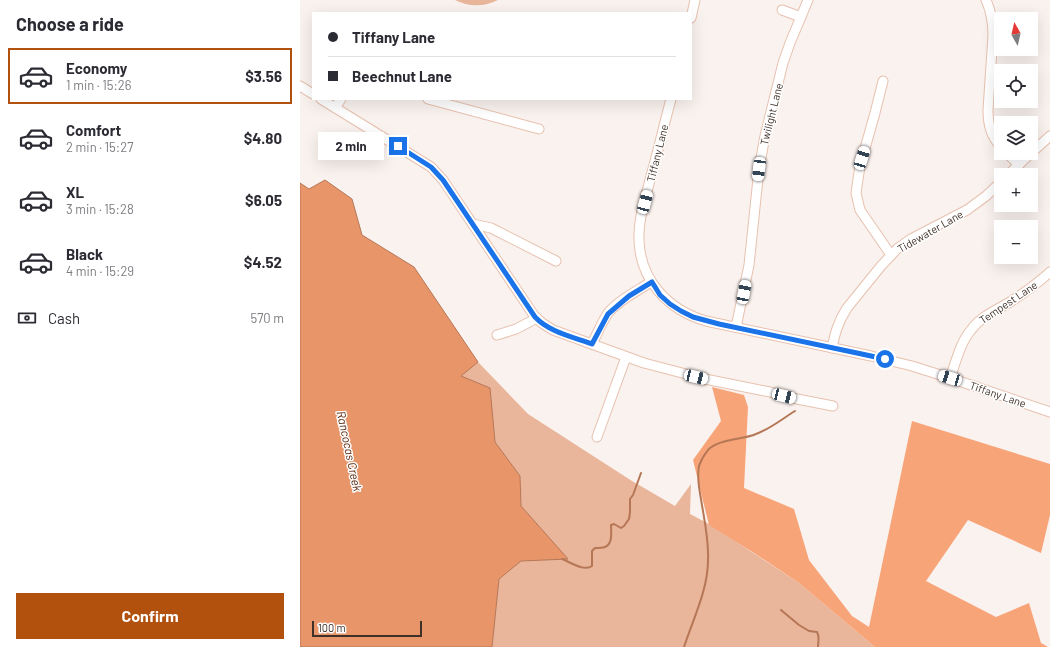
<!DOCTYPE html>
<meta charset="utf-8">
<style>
body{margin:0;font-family:Barlow,sans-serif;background:#f2f2f3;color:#2b2b33;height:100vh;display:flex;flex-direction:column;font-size:15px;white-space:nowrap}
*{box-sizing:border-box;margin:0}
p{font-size:13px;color:#7c7c81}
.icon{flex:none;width:22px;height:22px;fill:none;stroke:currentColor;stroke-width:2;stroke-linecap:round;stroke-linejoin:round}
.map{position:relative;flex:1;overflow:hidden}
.drawer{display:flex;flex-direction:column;background:#fff;width:300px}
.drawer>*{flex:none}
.hud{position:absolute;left:12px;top:12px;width:380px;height:88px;border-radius:0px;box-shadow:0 4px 16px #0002;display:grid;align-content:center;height:88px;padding:0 16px;background:#fff}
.needle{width:26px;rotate:352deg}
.controls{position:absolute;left:694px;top:12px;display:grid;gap:8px}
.controls a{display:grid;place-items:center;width:44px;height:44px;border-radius:0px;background:#fff;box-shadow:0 4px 16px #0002;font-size:20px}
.scale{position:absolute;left:12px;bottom:10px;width:110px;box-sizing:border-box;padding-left:4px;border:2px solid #3f3129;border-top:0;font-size:11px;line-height:14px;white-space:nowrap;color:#3f3129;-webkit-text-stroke:3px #fff;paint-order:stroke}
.end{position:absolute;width:18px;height:18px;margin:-9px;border:5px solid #1a73e8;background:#fff;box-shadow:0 0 0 2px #fff}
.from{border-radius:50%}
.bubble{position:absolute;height:28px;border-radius:0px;background:#fff;box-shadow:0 4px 16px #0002;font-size:13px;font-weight:700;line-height:28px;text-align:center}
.car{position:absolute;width:12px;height:24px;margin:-12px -6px;border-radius:5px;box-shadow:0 0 3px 1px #0007;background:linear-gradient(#fff 24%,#345 0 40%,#fff 0 76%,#345 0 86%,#fff 0)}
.hud b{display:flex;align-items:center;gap:14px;height:38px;font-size:15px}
.hud b+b{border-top:1px solid #e1e1e2}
.hud i{width:10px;height:10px;background:#2b2b33}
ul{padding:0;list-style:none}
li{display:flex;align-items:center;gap:12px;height:56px;margin:0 8px 6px;padding:0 8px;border:2px solid transparent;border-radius:0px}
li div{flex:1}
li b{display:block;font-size:15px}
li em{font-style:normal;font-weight:700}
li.selected{border-color:#b2510e}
li>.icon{width:36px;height:36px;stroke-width:1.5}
h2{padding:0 16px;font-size:18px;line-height:48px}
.pay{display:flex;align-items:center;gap:10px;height:44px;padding:0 16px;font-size:15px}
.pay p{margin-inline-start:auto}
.action{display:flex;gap:8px;margin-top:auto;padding:8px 16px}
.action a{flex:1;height:46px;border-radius:0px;background:#b2510e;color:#fff;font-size:16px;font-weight:700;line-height:46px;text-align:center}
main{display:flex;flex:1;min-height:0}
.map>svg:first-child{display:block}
.green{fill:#e9b59b}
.forest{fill:#f8a479}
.water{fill:#e8956a;stroke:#b57756}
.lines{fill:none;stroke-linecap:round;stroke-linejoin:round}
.stream{stroke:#b57756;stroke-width:2}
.minor-casing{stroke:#e7c1af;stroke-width:11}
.minor{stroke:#fff;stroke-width:9}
.route{stroke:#1a73e8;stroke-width:5}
.labels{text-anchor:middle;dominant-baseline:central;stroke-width:3;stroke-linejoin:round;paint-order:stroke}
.street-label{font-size:11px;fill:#3f3129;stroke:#fff}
.water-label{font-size:12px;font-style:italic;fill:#501d00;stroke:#fff}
</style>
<main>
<section class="drawer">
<h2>Choose a ride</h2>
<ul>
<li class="selected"><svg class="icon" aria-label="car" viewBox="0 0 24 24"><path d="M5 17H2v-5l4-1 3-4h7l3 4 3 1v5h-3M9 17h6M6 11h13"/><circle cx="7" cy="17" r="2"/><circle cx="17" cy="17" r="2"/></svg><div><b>Economy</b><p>1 min · 15:26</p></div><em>$3.56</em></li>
<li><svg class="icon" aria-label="car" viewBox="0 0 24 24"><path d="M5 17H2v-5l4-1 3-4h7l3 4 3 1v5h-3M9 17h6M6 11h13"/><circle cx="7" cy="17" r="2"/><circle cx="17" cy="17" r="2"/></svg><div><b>Comfort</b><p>2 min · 15:27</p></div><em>$4.80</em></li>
<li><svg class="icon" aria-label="car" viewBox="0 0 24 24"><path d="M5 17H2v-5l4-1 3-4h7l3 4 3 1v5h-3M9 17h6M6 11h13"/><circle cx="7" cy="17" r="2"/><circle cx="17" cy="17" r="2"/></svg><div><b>XL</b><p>3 min · 15:28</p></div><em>$6.05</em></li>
<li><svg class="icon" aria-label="car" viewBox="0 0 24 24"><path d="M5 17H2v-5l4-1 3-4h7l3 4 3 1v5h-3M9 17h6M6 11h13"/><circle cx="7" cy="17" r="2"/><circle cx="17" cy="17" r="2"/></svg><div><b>Black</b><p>4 min · 15:29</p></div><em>$4.52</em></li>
</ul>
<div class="pay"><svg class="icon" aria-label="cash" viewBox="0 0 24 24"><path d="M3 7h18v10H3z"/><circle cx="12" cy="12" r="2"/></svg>Cash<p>570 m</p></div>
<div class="action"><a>Confirm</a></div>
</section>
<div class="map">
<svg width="750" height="647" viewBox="0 0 750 647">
<rect width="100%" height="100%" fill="#faf2ee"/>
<g class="green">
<path d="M155,0H198C184,7 169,7 155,0Z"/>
<polygon points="178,362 228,414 332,481 375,506 391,484 390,514 409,524 499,583 575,647 192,647 199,579 221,561 267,559 221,506 220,476 195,442 190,388 160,376"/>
</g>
<polygon class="forest" points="412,387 444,395 448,407 444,488 494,509 509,560 552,616 569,627 612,421 750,464 750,515 741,553 668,520 626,581 696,617 729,603 741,643 748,647 575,647 499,583 454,553 409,525 393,460 421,421"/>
<polygon class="water" points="25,180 52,199 62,235 114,267 178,362 161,376 190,388 195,442 220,476 221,506 268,559 221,561 199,579 192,647 0,647 0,183 9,189"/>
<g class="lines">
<g class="stream">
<path d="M262,559C270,562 284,572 292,566V551L295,548C298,548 302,548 305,547C313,544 311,532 311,525L314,524L321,528L324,526L329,519L330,512V499L333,495L341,473"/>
<path d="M481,610L499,625L509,631L517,632C520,637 518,642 518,647"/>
<path d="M384,647C393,619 408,590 408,560C409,539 404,519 401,499C399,489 397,477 399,466C401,460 404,455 408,450C418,439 442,440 456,434C470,429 482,419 495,411"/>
</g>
<defs>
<g id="minor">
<path d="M686,0C691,11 693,23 693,35L688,110C688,125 691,136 701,147"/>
<polyline points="482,10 501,17"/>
<polyline points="391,18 395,0"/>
<polyline points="583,81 575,113 560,166 556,193 560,210 591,255"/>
<polyline points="0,86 13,94"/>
<polyline points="21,99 131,167 143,180 235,317 242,323 253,330 344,363 405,379 470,392 497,399 533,406"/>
<polyline points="128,99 239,129"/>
<path d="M371,99C364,125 358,151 351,176C346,197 338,218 339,240C340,280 368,310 406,321L571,356L612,366L650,378L750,412"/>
<polyline points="36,108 38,103 41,99"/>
<polyline points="707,153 719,165"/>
<polyline points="731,153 750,136"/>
<polyline points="708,175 731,153"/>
<polyline points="173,224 191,228 256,261"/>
<polyline points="436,327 449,265 459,169 465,136 483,63 490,43 508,0"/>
<polyline points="197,335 216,329 237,318"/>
<path d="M292,344C297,334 302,322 308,313C319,300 337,291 351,282"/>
<path d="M532,348C535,333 538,322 547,308L581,266L597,249L611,239L667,210L686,196L701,182"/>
<path d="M650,378C656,362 660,343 671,330C681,316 697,310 710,302C724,293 738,283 750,272"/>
<polyline points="297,437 326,357"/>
</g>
</defs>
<use href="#minor" class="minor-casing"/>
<use href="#minor" class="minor"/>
</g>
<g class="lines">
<path class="route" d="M98,146L131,167L143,180L235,317C249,332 273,337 292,344L308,314L329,296L352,282L360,295L370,304L381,311L393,317L419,324L557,353L585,359"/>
</g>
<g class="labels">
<g class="street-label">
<text transform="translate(471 114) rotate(-76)">Twilight Lane</text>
<text transform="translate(357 153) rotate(-76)">Tiffany Lane</text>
<text transform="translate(630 231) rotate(-30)">Tidewater Lane</text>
<text transform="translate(708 302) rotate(-34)">Tempest Lane</text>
<text transform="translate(698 394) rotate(19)">Tiffany Lane</text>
</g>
<g class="water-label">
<text transform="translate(50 451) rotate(78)">Rancocas Creek</text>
</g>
</g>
</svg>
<div class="controls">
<a><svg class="needle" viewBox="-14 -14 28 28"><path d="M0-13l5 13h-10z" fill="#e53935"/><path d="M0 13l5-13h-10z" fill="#7c7c81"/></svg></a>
<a><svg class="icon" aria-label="locate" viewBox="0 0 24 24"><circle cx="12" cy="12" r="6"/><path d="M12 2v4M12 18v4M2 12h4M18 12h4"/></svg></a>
<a><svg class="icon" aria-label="layers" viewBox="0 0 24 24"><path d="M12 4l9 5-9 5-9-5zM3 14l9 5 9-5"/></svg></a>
<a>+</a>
<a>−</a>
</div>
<div class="scale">100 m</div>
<i class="end from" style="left:585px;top:359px"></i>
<i class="end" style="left:98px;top:146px"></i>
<div class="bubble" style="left:18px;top:132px;width:66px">2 min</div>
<i class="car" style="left:562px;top:158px;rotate:17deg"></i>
<i class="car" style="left:459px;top:169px;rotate:187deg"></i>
<i class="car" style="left:345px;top:202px;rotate:15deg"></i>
<i class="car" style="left:444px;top:292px;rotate:11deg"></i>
<i class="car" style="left:396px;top:377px;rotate:103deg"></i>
<i class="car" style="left:650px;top:378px;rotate:287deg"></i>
<i class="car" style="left:484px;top:396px;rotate:104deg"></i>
<div class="hud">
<b><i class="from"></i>Tiffany Lane</b>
<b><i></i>Beechnut Lane</b>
</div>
</div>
</main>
